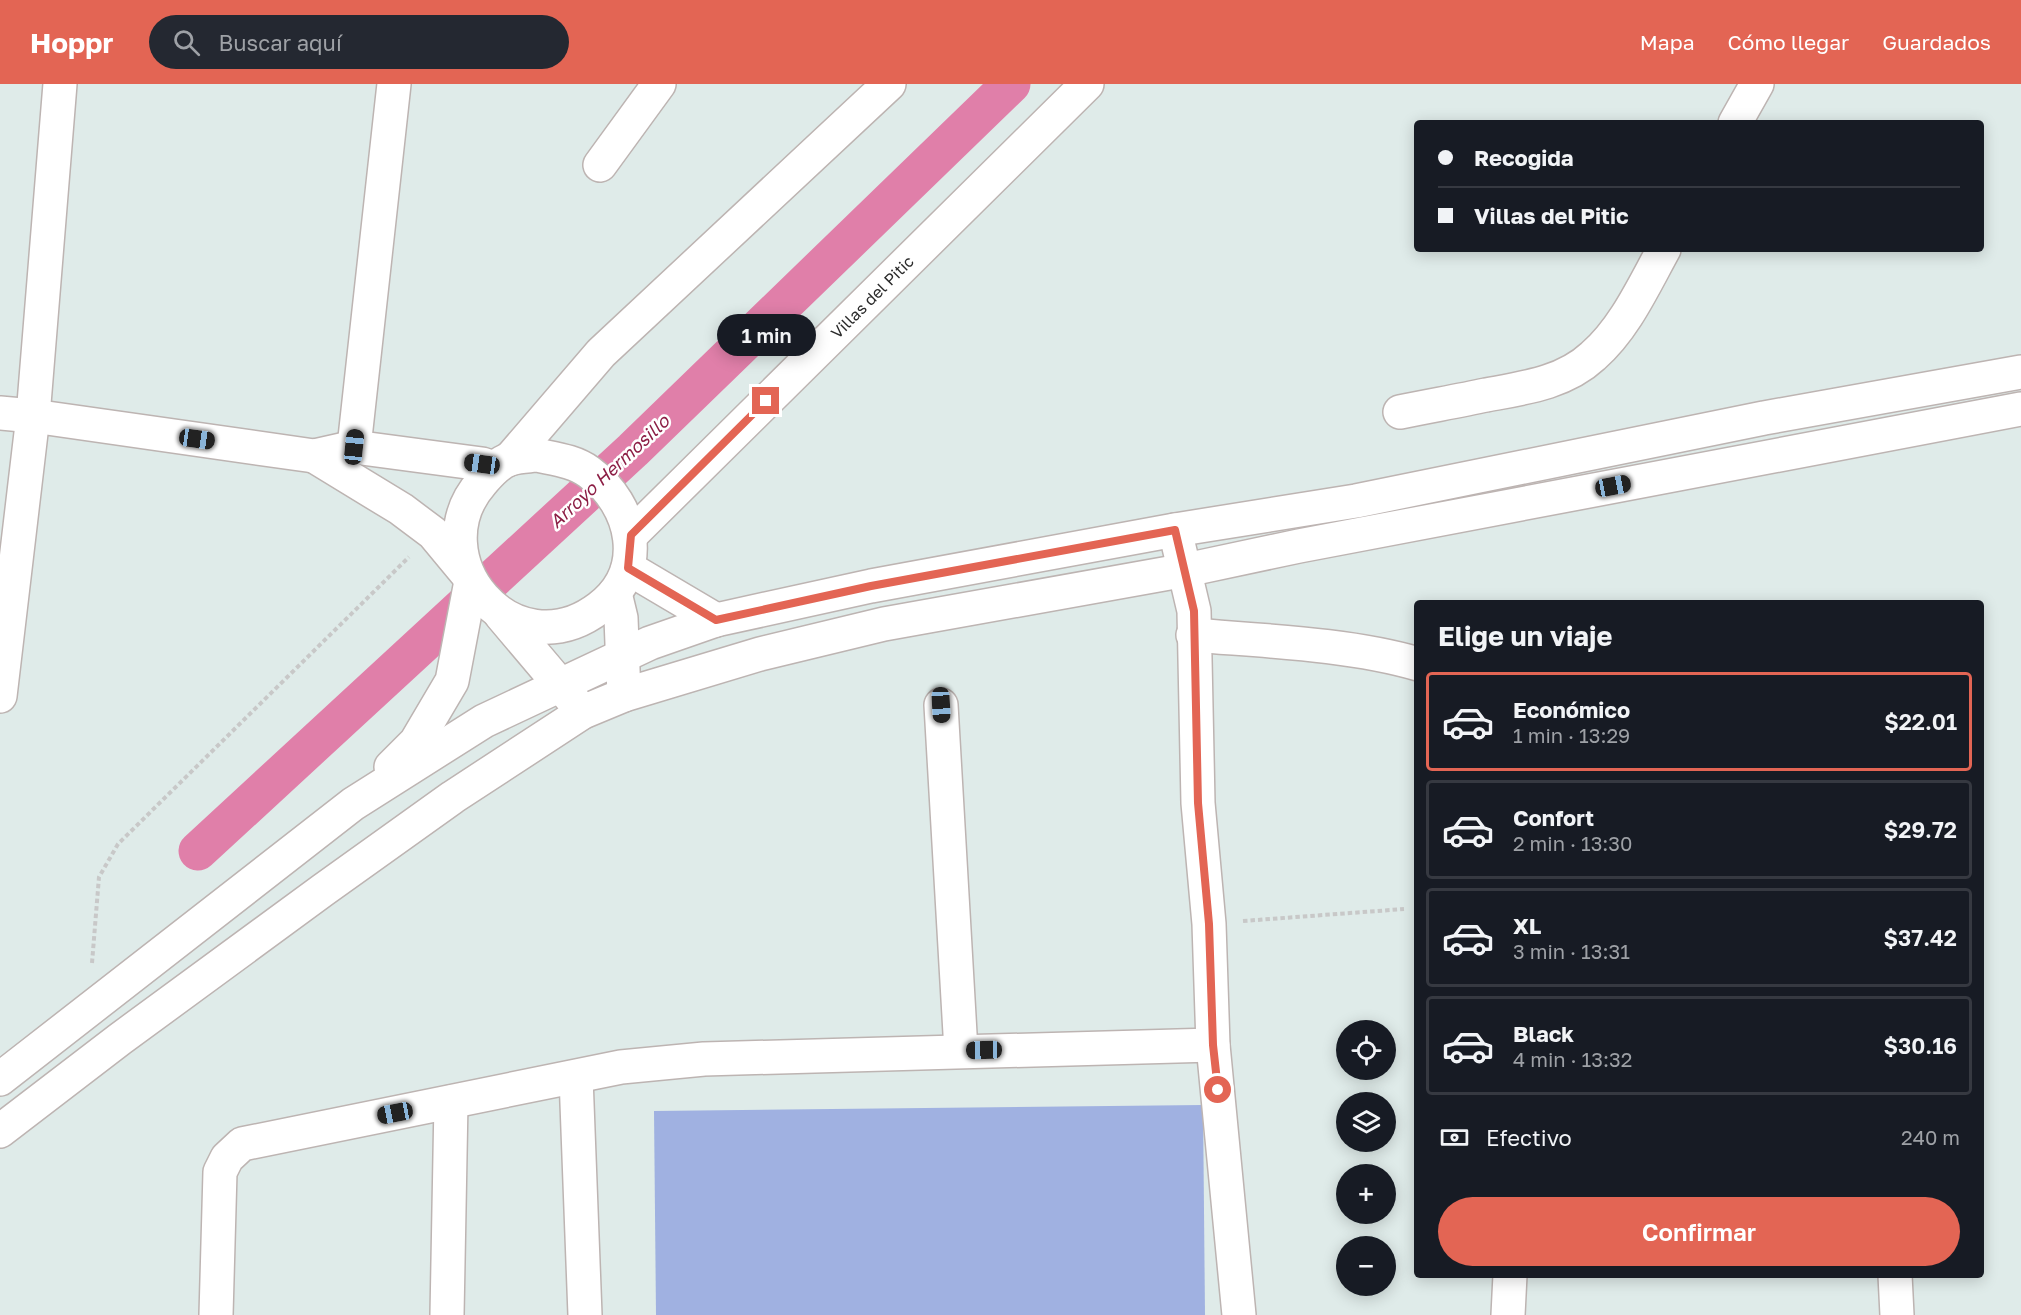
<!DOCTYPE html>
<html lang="es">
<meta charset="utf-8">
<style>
body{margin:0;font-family:"Golos Text",sans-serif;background:#242831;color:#f1f3f6;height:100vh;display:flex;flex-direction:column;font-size:22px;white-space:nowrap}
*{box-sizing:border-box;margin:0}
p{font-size:20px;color:#9ea1a6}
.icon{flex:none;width:33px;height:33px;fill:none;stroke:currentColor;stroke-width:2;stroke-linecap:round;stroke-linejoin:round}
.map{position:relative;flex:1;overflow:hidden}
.panel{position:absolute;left:1414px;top:516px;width:570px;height:678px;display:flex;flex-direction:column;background:#171b24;border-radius:6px;box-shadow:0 3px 15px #0003}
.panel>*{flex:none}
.guide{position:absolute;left:1414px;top:36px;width:570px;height:132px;border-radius:6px;box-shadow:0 3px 15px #0003;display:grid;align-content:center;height:132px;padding:0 24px;background:#171b24}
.controls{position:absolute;left:1336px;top:936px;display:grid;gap:12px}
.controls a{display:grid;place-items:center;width:60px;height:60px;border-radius:50%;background:#171b24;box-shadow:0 3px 15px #0003;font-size:30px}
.end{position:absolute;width:27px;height:27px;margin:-14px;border:8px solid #e36554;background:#fff;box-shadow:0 0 0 3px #fff}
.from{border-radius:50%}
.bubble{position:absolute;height:42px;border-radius:21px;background:#171b24;box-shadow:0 3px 15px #0003;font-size:20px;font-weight:600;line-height:42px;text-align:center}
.car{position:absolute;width:18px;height:36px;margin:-18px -9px;border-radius:8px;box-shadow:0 0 4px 2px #0007;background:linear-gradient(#222 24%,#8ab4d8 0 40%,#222 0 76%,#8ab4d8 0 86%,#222 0)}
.guide b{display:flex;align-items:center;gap:21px;height:57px;font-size:22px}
.guide b+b{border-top:2px solid #363941}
.guide i{width:15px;height:15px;background:#f1f3f6}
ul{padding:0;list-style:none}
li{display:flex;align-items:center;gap:18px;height:99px;margin:0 12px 9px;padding:0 12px;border:3px solid #363941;border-radius:6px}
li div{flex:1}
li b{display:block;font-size:22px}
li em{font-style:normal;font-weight:600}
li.current{border-color:#e36554}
li>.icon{width:54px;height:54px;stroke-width:1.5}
h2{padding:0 24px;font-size:27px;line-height:72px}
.pay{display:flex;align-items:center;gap:15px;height:66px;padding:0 24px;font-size:22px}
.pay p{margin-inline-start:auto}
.cta{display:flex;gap:12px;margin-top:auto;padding:12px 24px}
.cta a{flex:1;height:69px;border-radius:36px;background:#e36554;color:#fff;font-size:24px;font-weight:600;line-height:69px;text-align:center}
header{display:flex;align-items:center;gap:36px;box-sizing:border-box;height:84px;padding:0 30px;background:#e36554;color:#fff}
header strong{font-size:28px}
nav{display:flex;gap:33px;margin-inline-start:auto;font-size:21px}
.search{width:420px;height:54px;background:#242831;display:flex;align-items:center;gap:15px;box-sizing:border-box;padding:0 21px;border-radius:33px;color:#9ea1a6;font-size:22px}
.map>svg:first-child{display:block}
.pitch{fill:#a0b1e1}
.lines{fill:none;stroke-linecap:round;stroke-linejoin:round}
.canal{stroke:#e07fa9;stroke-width:39}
.minor-casing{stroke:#bdb4b2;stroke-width:36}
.tertiary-casing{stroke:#bdb4b2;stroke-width:36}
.secondary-casing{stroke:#bdb4b2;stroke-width:36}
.path{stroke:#c8c8c8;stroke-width:4;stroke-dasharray:4.5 3;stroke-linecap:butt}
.minor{stroke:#fff;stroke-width:33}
.tertiary{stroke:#fff;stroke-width:33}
.secondary{stroke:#fff;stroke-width:33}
.route{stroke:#e36554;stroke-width:8}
.labels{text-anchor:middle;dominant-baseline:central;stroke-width:5;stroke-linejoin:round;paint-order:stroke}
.street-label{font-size:16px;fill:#2b2b2b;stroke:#fff}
.water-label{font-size:18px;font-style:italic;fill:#8c1e45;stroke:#fff}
</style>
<header>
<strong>Hoppr</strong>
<div class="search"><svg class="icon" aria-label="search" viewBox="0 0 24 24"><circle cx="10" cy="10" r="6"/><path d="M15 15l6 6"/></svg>Buscar aquí</div>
<nav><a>Mapa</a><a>Cómo llegar</a><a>Guardados</a></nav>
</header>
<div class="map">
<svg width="2021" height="1231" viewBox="0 0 2021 1231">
<rect width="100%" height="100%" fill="#dfebe9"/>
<polygon class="pitch" points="1203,1021 1205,1231 656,1231 654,1027"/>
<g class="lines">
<polyline class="canal" points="198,767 633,366 1011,0"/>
<defs>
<g id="minor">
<polyline points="1735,39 1757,0"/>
<polyline points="600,81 659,0"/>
<path d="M1400,328C1429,322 1458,317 1486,311C1524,304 1564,299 1593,272C1625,244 1644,201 1664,165"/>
<polyline points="354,363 394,0"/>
<polyline points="1175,446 1194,527 1198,719 1209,840 1213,961 1239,1231"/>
<path d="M1193,551C1264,557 1350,560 1418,580"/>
<polyline points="0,612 33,332 60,0"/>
<polyline points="941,621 961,967"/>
<polyline points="576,993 585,1231"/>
<polyline points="1895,1191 1897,1231"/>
<polyline points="216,1231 220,1088 227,1074 242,1060 621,983 704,975 1213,961"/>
<polyline points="447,1231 451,1018"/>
<polyline points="1508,1231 1510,1191"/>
</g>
<g id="tertiary">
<polyline points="0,329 33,332 314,372 354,363 482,380 494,384"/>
<path d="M537,371C555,375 574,377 589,388C634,421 649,487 599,524C513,589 416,473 482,398C490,389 498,379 510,375C518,372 529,372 537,371Z"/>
<polyline points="314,372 401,425 433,449 467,490"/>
<polyline points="510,375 601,269 889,0"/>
<polyline points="631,451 1087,0"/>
<polyline points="615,509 621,534 624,611"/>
<polyline points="501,531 583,628"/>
</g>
<g id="secondary">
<polyline points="628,484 716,536"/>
<polyline points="391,683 416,658 452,597 471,497"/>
<polyline points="0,995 353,720 484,637 650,559 716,536 871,502 1175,446 1356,417 1764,334 2021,288"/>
<polyline points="0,1047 120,955 323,806 453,713 583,628 624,611 760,570 884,540 1186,486 1299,462 2021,325"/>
</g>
</defs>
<use href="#minor" class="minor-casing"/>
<use href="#tertiary" class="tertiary-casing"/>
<use href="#secondary" class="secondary-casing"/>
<g class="path">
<polyline points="1243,837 1404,825"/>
<polyline points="92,879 99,793 118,760 409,473"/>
</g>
<use href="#minor" class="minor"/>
<use href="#tertiary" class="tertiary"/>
<use href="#secondary" class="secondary"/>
</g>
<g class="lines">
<polyline class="route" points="766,317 631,451 628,484 716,536 871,502 1175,446 1194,527 1198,719 1209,840 1213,961 1218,1006"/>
</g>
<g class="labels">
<g class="street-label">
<text transform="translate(872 213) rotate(-45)">Villas del Pitic</text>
</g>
<g class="water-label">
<text transform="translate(609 387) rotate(-43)">Arroyo Hermosillo</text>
</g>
</g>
</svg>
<div class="controls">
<a><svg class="icon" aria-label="locate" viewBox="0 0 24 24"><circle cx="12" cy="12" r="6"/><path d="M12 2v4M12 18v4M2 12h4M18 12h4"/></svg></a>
<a><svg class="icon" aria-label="layers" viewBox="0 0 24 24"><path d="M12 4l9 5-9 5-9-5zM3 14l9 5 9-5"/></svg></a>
<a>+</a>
<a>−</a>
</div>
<i class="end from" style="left:1218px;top:1006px"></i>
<i class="end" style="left:766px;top:317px"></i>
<div class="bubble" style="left:717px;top:230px;width:99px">1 min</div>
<i class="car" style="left:197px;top:355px;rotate:98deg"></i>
<i class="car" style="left:354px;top:363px;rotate:6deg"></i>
<i class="car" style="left:482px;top:380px;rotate:278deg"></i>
<i class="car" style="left:1613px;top:402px;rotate:79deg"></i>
<i class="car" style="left:941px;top:621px;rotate:177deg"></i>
<i class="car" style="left:984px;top:966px;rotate:269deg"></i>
<i class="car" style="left:395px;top:1029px;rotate:259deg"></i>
<div class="guide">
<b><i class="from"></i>Recogida</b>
<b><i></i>Villas del Pitic</b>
</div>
<section class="panel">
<h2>Elige un viaje</h2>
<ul>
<li class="current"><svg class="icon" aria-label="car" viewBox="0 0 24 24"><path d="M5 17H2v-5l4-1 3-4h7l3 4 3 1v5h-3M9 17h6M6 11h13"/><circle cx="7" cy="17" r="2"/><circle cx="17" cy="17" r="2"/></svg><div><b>Económico</b><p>1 min · 13:29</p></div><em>$22.01</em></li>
<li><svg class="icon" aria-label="car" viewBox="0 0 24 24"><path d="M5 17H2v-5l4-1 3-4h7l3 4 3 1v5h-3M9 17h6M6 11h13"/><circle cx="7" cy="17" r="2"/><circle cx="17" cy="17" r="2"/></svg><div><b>Confort</b><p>2 min · 13:30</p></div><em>$29.72</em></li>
<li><svg class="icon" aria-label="car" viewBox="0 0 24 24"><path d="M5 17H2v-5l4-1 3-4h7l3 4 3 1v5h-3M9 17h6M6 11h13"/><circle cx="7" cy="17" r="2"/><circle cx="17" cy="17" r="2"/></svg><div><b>XL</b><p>3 min · 13:31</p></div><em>$37.42</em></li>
<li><svg class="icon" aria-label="car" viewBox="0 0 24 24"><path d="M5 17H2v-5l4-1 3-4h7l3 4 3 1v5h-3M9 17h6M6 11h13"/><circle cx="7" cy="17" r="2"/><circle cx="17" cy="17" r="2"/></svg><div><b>Black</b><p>4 min · 13:32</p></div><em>$30.16</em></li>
</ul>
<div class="pay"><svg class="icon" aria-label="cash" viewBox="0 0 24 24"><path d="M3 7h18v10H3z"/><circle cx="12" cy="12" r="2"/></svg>Efectivo<p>240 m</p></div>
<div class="cta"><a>Confirmar</a></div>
</section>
</div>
